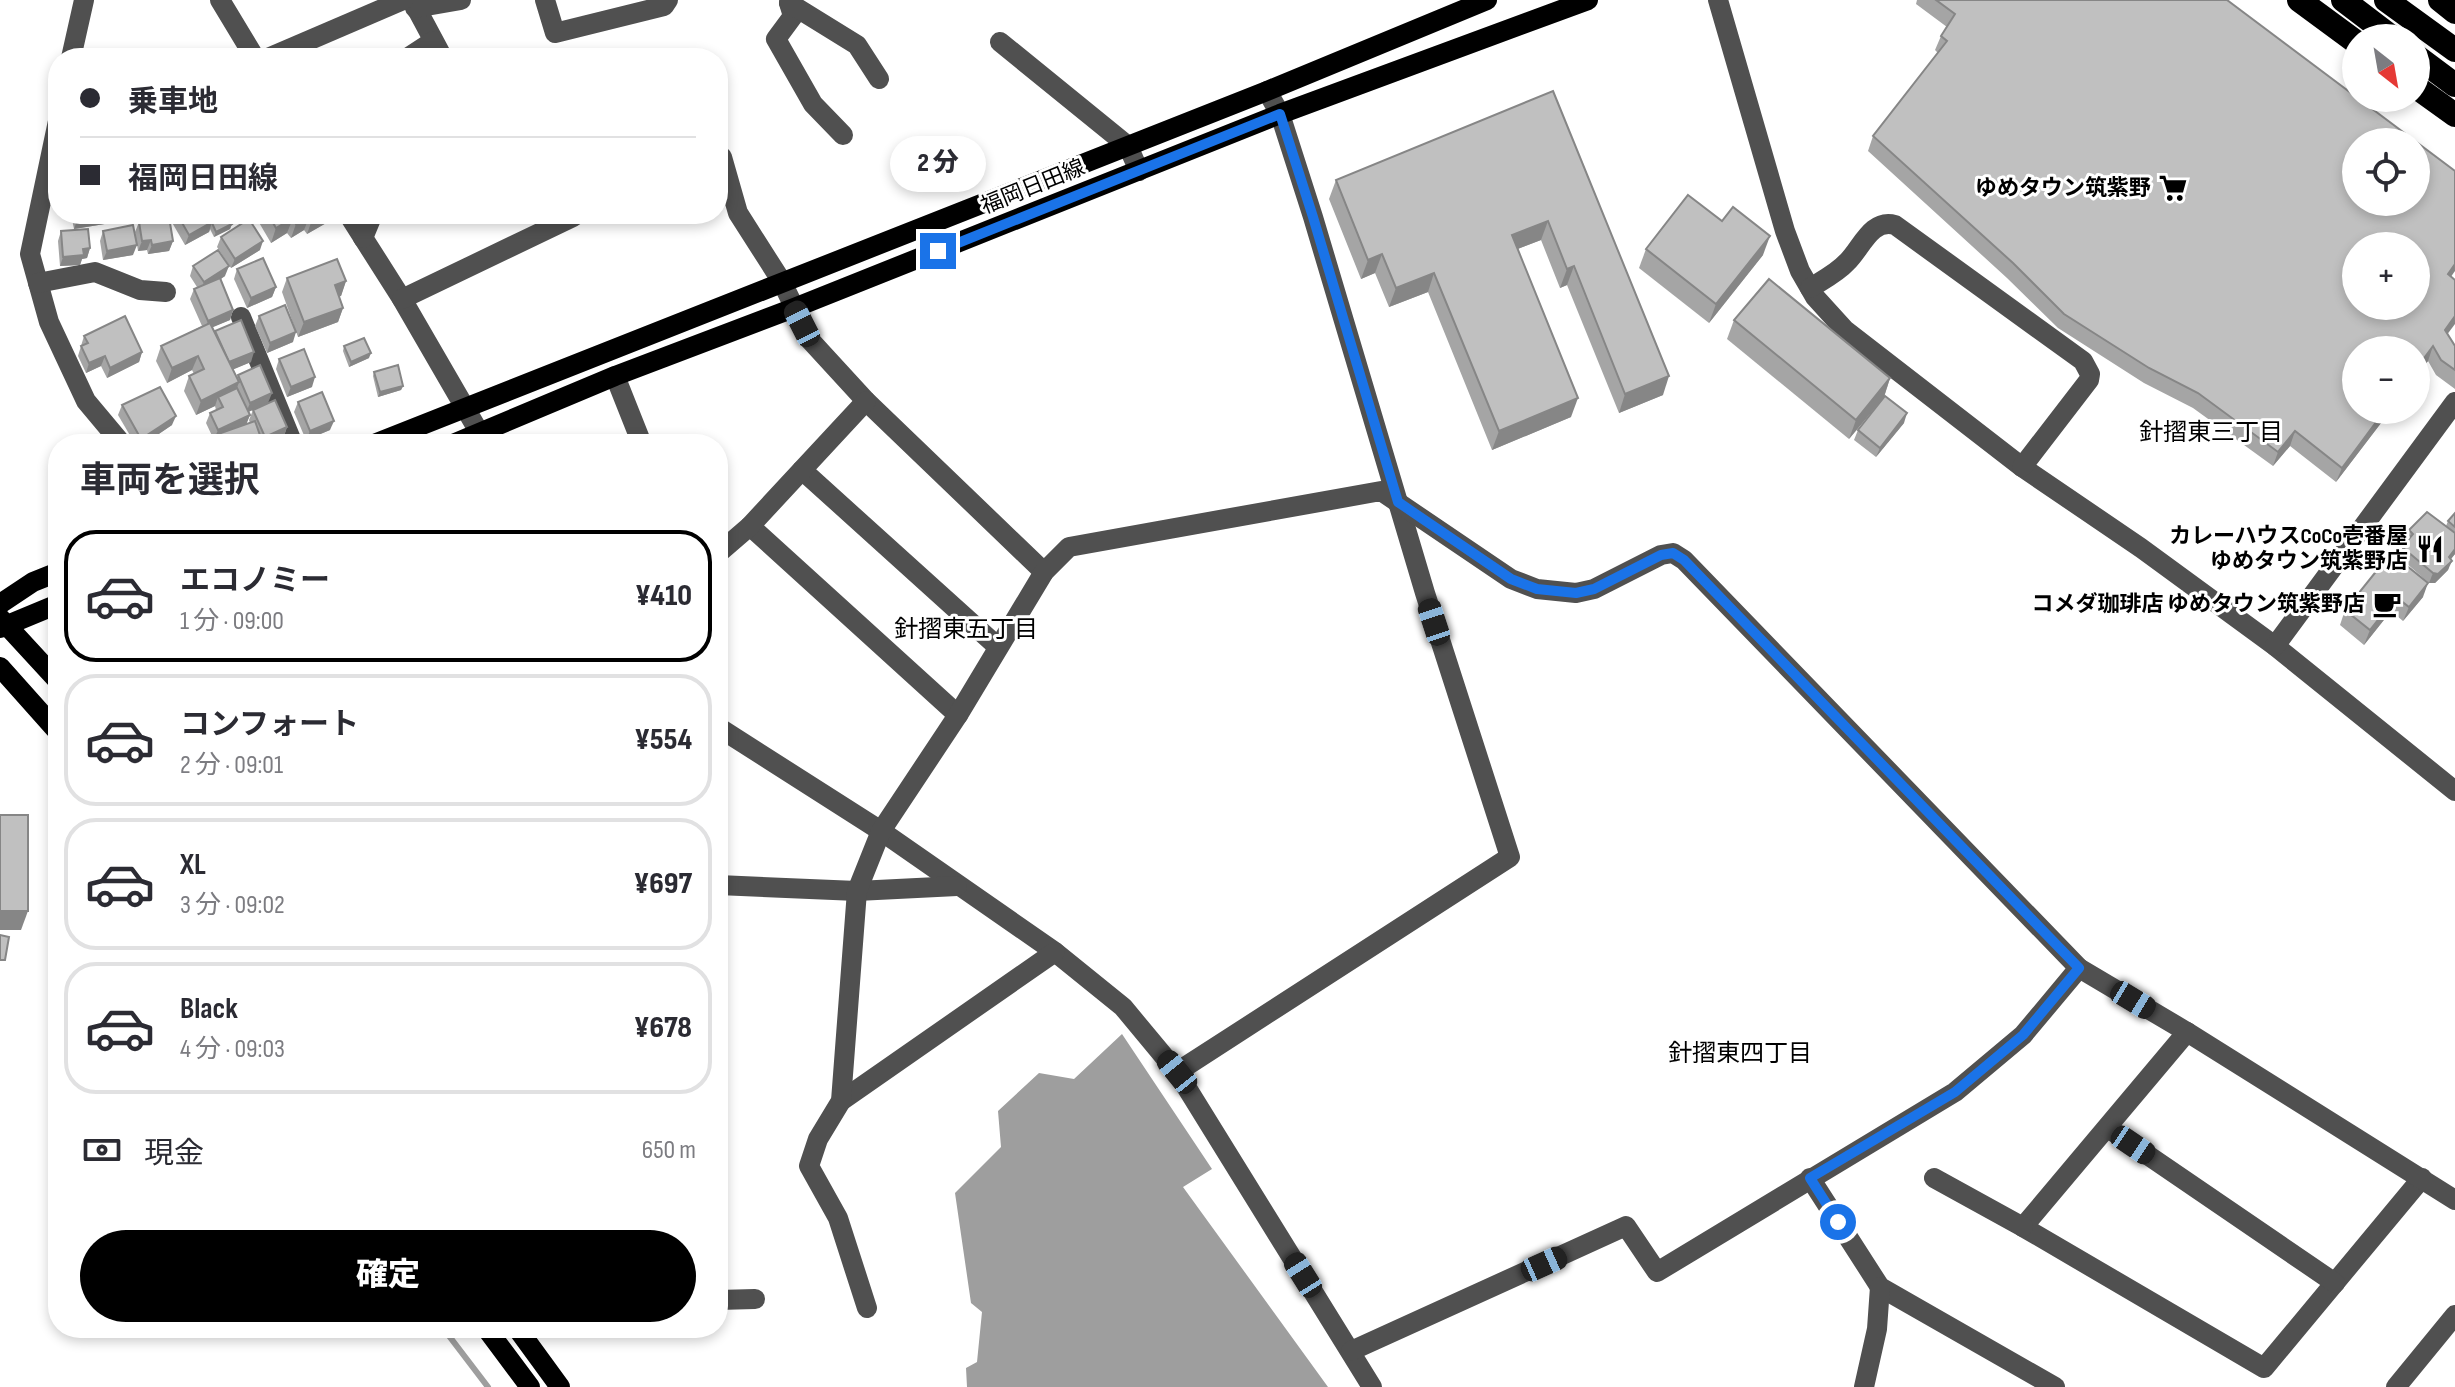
<!DOCTYPE html>
<html lang="ja">
<meta charset="utf-8">
<style>
body{margin:0;font-family:"Sofia Sans Condensed","Noto Sans JP",sans-serif;background:#f7f7f7;color:#2b2b33;height:100vh;display:flex;flex-direction:column;font-size:30px;white-space:nowrap}
*{box-sizing:border-box;margin:0}
p{font-size:26px;color:#7c7c81}
.icon{flex:none;width:44px;height:44px;fill:none;stroke:currentColor;stroke-width:2;stroke-linecap:round;stroke-linejoin:round}
.map{position:relative;flex:1;overflow:hidden}
.side{position:absolute;left:48px;top:434px;width:680px;height:904px;display:flex;flex-direction:column;background:#fff;border-radius:32px;box-shadow:0 4px 12px #0003}
.side>*{flex:none}
.guide{position:absolute;left:48px;top:48px;width:680px;height:176px;border-radius:32px;box-shadow:0 4px 12px #0003;display:grid;align-content:center;height:176px;padding:0 32px;background:#fff}
.needle{width:52px;rotate:149deg}
.tools{position:absolute;left:2342px;top:24px;display:grid;gap:16px}
.tools a{display:grid;place-items:center;width:88px;height:88px;border-radius:50%;background:#fff;box-shadow:0 4px 12px #0003;font-size:40px}
.end{position:absolute;width:36px;height:36px;margin:-18px;border:10px solid #1a73e8;background:#fff;box-shadow:0 0 0 4px #fff}
.from{border-radius:50%}
.bubble{position:absolute;height:56px;border-radius:28px;background:#fff;box-shadow:0 4px 12px #0003;font-size:26px;font-weight:800;line-height:56px;text-align:center}
.car{position:absolute;width:24px;height:48px;margin:-24px -12px;border-radius:10px;box-shadow:0 0 6px 2px #0007;background:linear-gradient(#222 24%,#8ab4d8 0 40%,#222 0 76%,#8ab4d8 0 86%,#222 0)}
.guide b{display:flex;align-items:center;gap:28px;height:76px;font-size:30px}
.guide b+b{border-top:2px solid #e1e1e2}
.guide i{width:20px;height:20px;background:#2b2b33}
ul{padding:0;list-style:none}
li{display:flex;align-items:center;gap:24px;height:132px;margin:0 16px 12px;padding:0 16px;border:4px solid #e1e1e2;border-radius:32px}
li div{flex:1}
li b{display:block;font-size:30px}
li em{font-style:normal;font-weight:800}
li.active{border-color:#000}
li>.icon{width:72px;height:72px;stroke-width:1.5}
h2{padding:0 32px;font-size:36px;line-height:96px}
.pay{display:flex;align-items:center;gap:20px;height:88px;padding:0 32px;font-size:30px}
.pay p{margin-inline-start:auto}
.button{display:flex;gap:16px;margin-top:auto;padding:16px 32px}
.button a{flex:1;height:92px;border-radius:48px;background:#000;color:#fff;font-size:32px;font-weight:800;line-height:92px;text-align:center}
.map>svg:first-child{display:block}
.water{fill:#9e9e9e}
.lines{fill:none;stroke-linecap:round;stroke-linejoin:round}
.stream{stroke:#9e9e9e;stroke-width:6}
.minor{stroke:#505050;stroke-width:20}
.major{stroke:#000;stroke-width:20}
.highway{stroke:#000;stroke-width:24}
.wall{fill:#a5a5a5}
.shaded-wall{fill:#868686}
.building{fill:#c0c0c0;stroke:#868686;stroke-width:2;fill-rule:evenodd}
.route{stroke:#1a73e8;stroke-width:10}
.labels{text-anchor:middle;dominant-baseline:central;stroke-width:6;stroke-linejoin:round;paint-order:stroke}
.street-label{font-size:22px;fill:#000;stroke:#fff}
.poi-label{font-size:22px;font-weight:bold;fill:#000;stroke:#fff;text-anchor:end}
.neighbourhood-label{font-size:24px;fill:#000;stroke:#fff}
</style>
<div class="map">
<svg width="2455" height="1387" viewBox="0 0 2455 1387">
<rect width="100%" height="100%" fill="#fff"/>
<polygon class="water" points="1122,1034 1212,1169 1183,1187 1328,1387 967,1387 966,1368 977,1362 982,1312 971,1303 955,1193 1001,1147 998,1111 1039,1073 1074,1079"/>
<g class="lines">
<polyline class="stream" points="443,1328 488,1387"/>
<g class="minor">
<polyline points="220,0 255,58"/>
<polyline points="412,0 443,58"/>
<polyline points="545,0 555,33 664,6 668,0"/>
<polyline points="1718,0 1785,231 1800,271 1815,297 1845,330 2022,467 2141,548 2275,646 2455,791"/>
<polyline points="789,3 793,16 776,39 813,104 843,135"/>
<polyline points="789,3 857,45 879,79"/>
<polyline points="415,8 461,0"/>
<polyline points="1000,42 1128,146 1139,171"/>
<polyline points="71,58 84,0"/>
<polyline points="268,58 403,0"/>
<polyline points="407,58 433,41"/>
<polyline points="58,121 30,254 49,322 86,401 122,444"/>
<polyline points="718,154 722,157 738,213 782,282 810,340 866,401 1044,572"/>
<polyline points="348,214 402,299 486,444"/>
<polyline points="363,238 373,214"/>
<polyline points="38,283 95,272 140,290 166,292"/>
<path d="M1810,288C1823,280 1837,273 1847,262C1861,249 1871,218 1895,225L2083,361L2090,374L2089,380L2022,467"/>
<polyline points="402,299 573,217 574,214"/>
<polyline points="241,317 293,444"/>
<polyline points="615,376 642,444"/>
<polyline points="802,470 998,647"/>
<polyline points="750,526 958,715"/>
<polyline points="718,550 721,551 750,526 866,401"/>
<polyline points="2275,646 2455,402"/>
<polyline points="718,727 881,831 1055,952 1123,1007 1177,1072 1372,1387"/>
<polyline points="718,885 857,891 957,886"/>
<polyline points="2187,1032 2023,1227 2264,1368 2422,1178"/>
<polyline points="1177,1072 1510,857 1425,593 1313,217 1280,114 1267,91"/>
<polyline points="841,1101 1055,952"/>
<polyline points="2108,1128 2335,1283"/>
<polyline points="1810,1178 1880,1287 2055,1387"/>
<polyline points="1934,1178 2023,1227"/>
<polyline points="718,1300 755,1299"/>
<polyline points="867,1308 838,1218 809,1166 818,1139 841,1101 857,891 881,831 958,715 1044,572 1069,547 1381,491 1511,579 1537,589 1576,593 1594,589 1661,555 1673,553 1684,560 2079,968 2187,1032 2455,1200"/>
<polyline points="1351,1351 1626,1226 1657,1272 1955,1092 2023,1035 2079,968"/>
<polyline points="1864,1387 1877,1329 1880,1287"/>
<polyline points="2396,1387 2455,1315"/>
</g>
<g class="major">
<polyline points="374,444 1267,91 1487,0"/>
<polyline points="453,444 615,376 794,308 1280,114 1588,0"/>
<polyline points="0,604 33,582 58,572"/>
<polyline points="0,618 58,681"/>
<polyline points="0,628 58,604"/>
<polyline points="0,667 58,732"/>
<polyline points="486,1328 530,1387"/>
<polyline points="517,1328 560,1387"/>
</g>
<g class="highway">
<polyline points="2299,0 2356,42"/>
<polyline points="2343,0 2393,38"/>
<polyline points="2386,0 2455,50"/>
<polyline points="2440,0 2455,12"/>
<polyline points="2416,56 2455,85"/>
<polyline points="2416,87 2455,115"/>
</g>
</g>
<g class="wall">
<polygon points="1917,0 2227,0 2451,276 2447,334 2455,346 2455,389 2436,375 2428,361 2336,482 2290,446 2273,466 2193,408 2144,383 2058,328 2007,278 1868,151 1873,136 1938,53 1935,50 1941,36 1947,27 1916,4"/>
<polygon points="1553,91 1663,395 1619,413 1567,285 1560,288 1541,240 1517,249 1571,417 1492,450 1428,292 1389,307 1375,273 1361,279 1329,199 1336,180"/>
<polygon points="71,214 137,214 135,219 74,229"/>
<polygon points="172,214 226,214 232,224 230,229 214,237 210,229 209,232 185,245 170,219"/>
<polygon points="254,214 330,214 328,222 307,234 304,230 291,238 287,233 271,243"/>
<polygon points="139,222 173,241 169,251 148,254 147,250 138,251 135,232"/>
<polygon points="61,231 90,248 87,258 82,259 80,265 60,266 58,241"/>
<polygon points="103,231 133,255 103,260 100,241"/>
<polygon points="221,237 260,250 231,268 217,247"/>
<polygon points="1646,249 1763,255 1709,323 1639,268"/>
<polygon points="193,266 225,276 221,279 233,310 230,320 212,327 215,331 251,362 233,369 237,377 238,375 268,403 248,412 250,415 246,424 250,423 249,420 253,410 287,427 284,436 267,444 215,444 217,439 214,440 206,423 210,413 216,410 215,406 196,415 184,391 189,376 194,374 192,370 167,383 156,361 161,346 202,326 190,299 194,289 197,287 190,276"/>
<polygon points="237,269 276,287 272,297 247,308 234,279"/>
<polygon points="287,278 346,281 341,296 339,296 343,308 338,322 298,337 282,292"/>
<polygon points="259,316 293,342 267,353 255,326"/>
<polygon points="1734,320 1890,378 1884,397 1849,439 1727,339"/>
<polygon points="84,336 142,352 139,362 107,378 101,366 86,373 78,356"/>
<polygon points="344,346 369,358 349,367 343,351"/>
<polygon points="279,359 312,387 287,397 276,369"/>
<polygon points="374,372 403,386 401,390 378,397 373,376"/>
<polygon points="298,402 330,430 306,440 294,412"/>
<polygon points="122,405 172,425 144,444 135,444 118,415"/>
<polygon points="1904,423 1876,457 1854,440 1858,430"/>
<polygon points="2455,513 2455,554 2451,559 2448,570 2435,583 2429,583 2398,556 2402,547 2407,541 2406,540 2409,530 2446,526 2448,521"/>
<polygon points="2391,553 2423,597 2403,621 2391,611 2364,645 2340,625 2345,610"/>
</g>
<g class="shaded-wall">
<polygon points="83,214 137,214 135,219 74,229 79,215"/>
<polygon points="322,214 330,214 328,222 307,234 312,220"/>
<polygon points="310,215 304,230 291,238 296,224"/>
<polygon points="293,218 287,233 271,243 276,228"/>
<polygon points="1548,221 1541,240 1505,254 1512,235"/>
<polygon points="212,222 209,232 185,245 189,235"/>
<polygon points="232,224 230,229 214,237 216,232"/>
<polygon points="1770,236 1763,255 1709,323 1716,304"/>
<polygon points="151,240 147,250 138,251 142,241"/>
<polygon points="173,241 169,251 148,254 152,245"/>
<polygon points="263,241 260,250 231,268 235,259"/>
<polygon points="137,245 133,255 103,260 107,251"/>
<polygon points="90,248 87,258 82,259 80,265 60,266 63,257 83,249"/>
<polygon points="1382,254 1375,273 1361,279 1368,260"/>
<polygon points="2455,264 2455,271 2443,288 2448,274"/>
<polygon points="229,266 225,276 200,292 204,282"/>
<polygon points="1574,266 1567,285 1560,288 1567,269"/>
<polygon points="1434,273 1428,292 1389,307 1396,288"/>
<polygon points="346,281 341,296 329,300 335,285"/>
<polygon points="276,287 272,297 247,308 251,298"/>
<polygon points="343,308 338,322 298,337 304,322"/>
<polygon points="233,310 230,320 204,331 208,321"/>
<polygon points="2455,316 2455,324 2440,344 2445,330"/>
<polygon points="296,332 293,342 267,353 270,343"/>
<polygon points="2433,346 2428,361 2416,376 2416,369"/>
<polygon points="142,352 139,362 107,378 110,368"/>
<polygon points="254,352 251,362 225,373 228,363"/>
<polygon points="371,353 369,358 349,367 351,362"/>
<polygon points="105,356 101,366 86,373 89,363"/>
<polygon points="198,356 192,370 167,383 172,368"/>
<polygon points="1669,376 1663,395 1619,413 1625,394"/>
<polygon points="315,377 312,387 287,397 291,387"/>
<polygon points="1890,378 1884,397 1849,439 1856,420"/>
<polygon points="239,382 234,397 218,397 215,406 196,415 201,401"/>
<polygon points="403,386 401,390 378,397 380,392"/>
<polygon points="272,393 268,403 246,413 250,403"/>
<polygon points="1578,398 1571,417 1492,450 1499,431"/>
<polygon points="2385,410 2391,410 2336,482 2342,468"/>
<polygon points="1907,413 1904,423 1876,457 1880,448"/>
<polygon points="250,415 246,425 218,434 217,439 214,440 218,430"/>
<polygon points="176,416 172,425 144,444 139,444 141,439"/>
<polygon points="334,421 330,430 306,440 310,431"/>
<polygon points="287,427 284,436 267,444 262,444 265,437"/>
<polygon points="2295,431 2290,446 2273,466 2278,452"/>
<polygon points="2455,549 2455,554 2445,566 2449,557"/>
<polygon points="2452,561 2448,570 2435,583 2429,583 2433,573"/>
<polygon points="2428,583 2423,597 2403,621 2409,607"/>
<polygon points="2396,597 2391,611 2364,645 2370,630"/>
<polygon points="0,911 28,911 21,930 0,930"/>
</g>
<g class="building">
<path d="M1936,0H2227L2455,171V264L2448,274L2455,280V316L2445,330L2455,346V370L2441,360L2433,346L2416,369V350H2356V410H2385L2342,468L2295,431L2278,452L2198,393L2149,368L2064,314L2013,263L1873,136L1947,41L1941,36L1955,14ZM2356,142H2416V202H2356ZM2356,246H2416V306H2356Z"/>
<polygon points="1553,91 1669,376 1625,394 1574,266 1567,269 1548,221 1512,235 1578,398 1499,431 1434,273 1396,288 1382,254 1368,260 1336,180"/>
<polygon points="1688,195 1722,221 1733,207 1770,236 1716,304 1646,249"/>
<polygon points="177,214 208,214 212,222 189,235"/>
<polygon points="208,214 226,214 232,224 216,232"/>
<polygon points="268,214 322,214 312,220 310,215 296,224 293,218 276,228"/>
<polygon points="169,217 173,241 152,245 151,240 142,241 139,222"/>
<polygon points="249,219 263,241 235,259 221,237"/>
<polygon points="133,225 137,245 107,251 103,231"/>
<polygon points="88,229 90,248 83,249 84,255 63,257 61,231"/>
<polygon points="218,250 229,266 204,282 193,266"/>
<polygon points="263,258 276,287 251,298 237,269"/>
<polygon points="337,259 346,281 335,285 343,308 304,322 287,278"/>
<polygon points="220,278 233,310 208,321 194,289"/>
<polygon points="1769,279 1890,378 1856,420 1734,320"/>
<polygon points="285,305 296,332 270,343 259,316"/>
<polygon points="125,316 142,352 110,368 105,356 89,363 81,346 88,343 84,336"/>
<polygon points="241,320 254,352 229,362 215,331"/>
<polygon points="210,323 239,382 201,401 189,376 204,369 198,356 172,368 161,346"/>
<polygon points="364,338 371,353 351,362 344,346"/>
<polygon points="304,349 315,377 291,387 279,359"/>
<polygon points="260,365 272,393 250,403 238,375"/>
<polygon points="398,365 403,386 380,392 374,372"/>
<polygon points="160,387 176,416 141,439 122,405"/>
<polygon points="237,388 250,415 218,430 210,413 223,407 218,397"/>
<polygon points="322,392 334,421 310,431 298,402"/>
<polygon points="1885,396 1907,413 1880,448 1858,430"/>
<polygon points="275,400 287,427 265,437 253,410"/>
<polygon points="255,421 263,444 222,444 218,434"/>
<polygon points="209,437 212,444 189,444"/>
<polygon points="2427,512 2455,533 2455,549 2449,557 2452,561 2438,574 2433,573 2402,547 2413,534 2409,530"/>
<polygon points="2455,513 2455,527 2448,521"/>
<polygon points="2391,553 2428,583 2409,607 2396,597 2370,630 2345,610"/>
<rect x="0" y="815" width="28" height="96"/>
<polygon points="0,935 9,937 5,960 0,960"/>
</g>
<g class="lines">
<polyline class="route" points="938,251 1280,114 1313,217 1398,502 1511,579 1537,589 1576,593 1594,589 1661,555 1673,553 1684,560 2079,968 2023,1035 1955,1092 1810,1178 1838,1222"/>
</g>
<defs>
<symbol id="supermarket-bare" viewBox="-9 -9 18 18"><path d="M-6-5.5h2.5l.6 2H6L4.5 2H-2.5L-4.4-4H-6ZM-1.5 3.2a1.3 1.3 0 1 0 .1 0ZM3 3.2a1.3 1.3 0 1 0 .1 0Z" fill="#000" stroke="#fff" stroke-width="2.5" paint-order="stroke"/></symbol>
<symbol id="restaurant-bare" viewBox="-9 -9 18 18"><path d="M-5-6h1v4h1v-4h1v4h1v-4h1v5L-1.5 .5V6h-2V.5L-5-1ZM5-6V6H3V1.5H1.5Q1.5-4 5-6Z" fill="#000" stroke="#fff" stroke-width="2.5" paint-order="stroke"/></symbol>
<symbol id="cafe-bare" viewBox="-9 -9 18 18"><path d="M-5.5-4.5H6V0H3Q3 3.5 0 3.5H-2.5Q-5.5 3.5-5.5 0ZM3-3.2v2h1.7v-2ZM-6 4.5H4V6H-6Z" fill="#000" stroke="#fff" stroke-width="2.5" paint-order="stroke"/></symbol>
</defs>
<g fill-rule="evenodd">
<use href="#supermarket-bare" x="2153" y="168" width="40" height="40"/>
<use href="#restaurant-bare" x="2410" y="529" width="40" height="40"/>
<use href="#cafe-bare" x="2367" y="584" width="40" height="40"/>
</g>
<g class="labels">
<g class="street-label">
<text transform="translate(1033 187) rotate(-22)">福岡日田線</text>
</g>
<g class="poi-label">
<text x="2151" y="188">ゆめタウン筑紫野</text>
<text x="2408" y="536">カレーハウスCoCo壱番屋<tspan x="2408" dy="25">ゆめタウン筑紫野店</tspan></text>
<text x="2365" y="604">コメダ珈琲店 ゆめタウン筑紫野店</text>
</g>
<g class="neighbourhood-label">
<text x="2211" y="432">針摺東三丁目</text>
<text x="966" y="629">針摺東五丁目</text>
<text x="1740" y="1053">針摺東四丁目</text>
</g>
</g>
</svg>
<div class="tools">
<a><svg class="needle" viewBox="-14 -14 28 28"><path d="M0-13l5 13h-10z" fill="#e53935"/><path d="M0 13l5-13h-10z" fill="#7c7c81"/></svg></a>
<a><svg class="icon" aria-label="locate" viewBox="0 0 24 24"><circle cx="12" cy="12" r="6"/><path d="M12 2v4M12 18v4M2 12h4M18 12h4"/></svg></a>
<a>+</a>
<a>−</a>
</div>
<i class="end from" style="left:1838px;top:1222px"></i>
<i class="end" style="left:938px;top:251px"></i>
<div class="bubble" style="left:890px;top:136px;width:96px">2 分</div>
<i class="car" style="left:802px;top:324px;rotate:333deg"></i>
<i class="car" style="left:1434px;top:622px;rotate:342deg"></i>
<i class="car" style="left:2133px;top:1000px;rotate:121deg"></i>
<i class="car" style="left:1177px;top:1072px;rotate:321deg"></i>
<i class="car" style="left:2133px;top:1145px;rotate:124deg"></i>
<i class="car" style="left:1544px;top:1264px;rotate:66deg"></i>
<i class="car" style="left:1303px;top:1275px;rotate:328deg"></i>
<div class="guide">
<b><i class="from"></i>乗車地</b>
<b><i></i>福岡日田線</b>
</div>
<section class="side">
<h2>車両を選択</h2>
<ul>
<li class="active"><svg class="icon" aria-label="car" viewBox="0 0 24 24"><path d="M5 17H2v-5l4-1 3-4h7l3 4 3 1v5h-3M9 17h6M6 11h13"/><circle cx="7" cy="17" r="2"/><circle cx="17" cy="17" r="2"/></svg><div><b>エコノミー</b><p>1 分 · 09:00</p></div><em>¥410</em></li>
<li><svg class="icon" aria-label="car" viewBox="0 0 24 24"><path d="M5 17H2v-5l4-1 3-4h7l3 4 3 1v5h-3M9 17h6M6 11h13"/><circle cx="7" cy="17" r="2"/><circle cx="17" cy="17" r="2"/></svg><div><b>コンフォート</b><p>2 分 · 09:01</p></div><em>¥554</em></li>
<li><svg class="icon" aria-label="car" viewBox="0 0 24 24"><path d="M5 17H2v-5l4-1 3-4h7l3 4 3 1v5h-3M9 17h6M6 11h13"/><circle cx="7" cy="17" r="2"/><circle cx="17" cy="17" r="2"/></svg><div><b>XL</b><p>3 分 · 09:02</p></div><em>¥697</em></li>
<li><svg class="icon" aria-label="car" viewBox="0 0 24 24"><path d="M5 17H2v-5l4-1 3-4h7l3 4 3 1v5h-3M9 17h6M6 11h13"/><circle cx="7" cy="17" r="2"/><circle cx="17" cy="17" r="2"/></svg><div><b>Black</b><p>4 分 · 09:03</p></div><em>¥678</em></li>
</ul>
<div class="pay"><svg class="icon" aria-label="cash" viewBox="0 0 24 24"><path d="M3 7h18v10H3z"/><circle cx="12" cy="12" r="2"/></svg>現金<p>650 m</p></div>
<div class="button"><a>確定</a></div>
</section>
</div>
